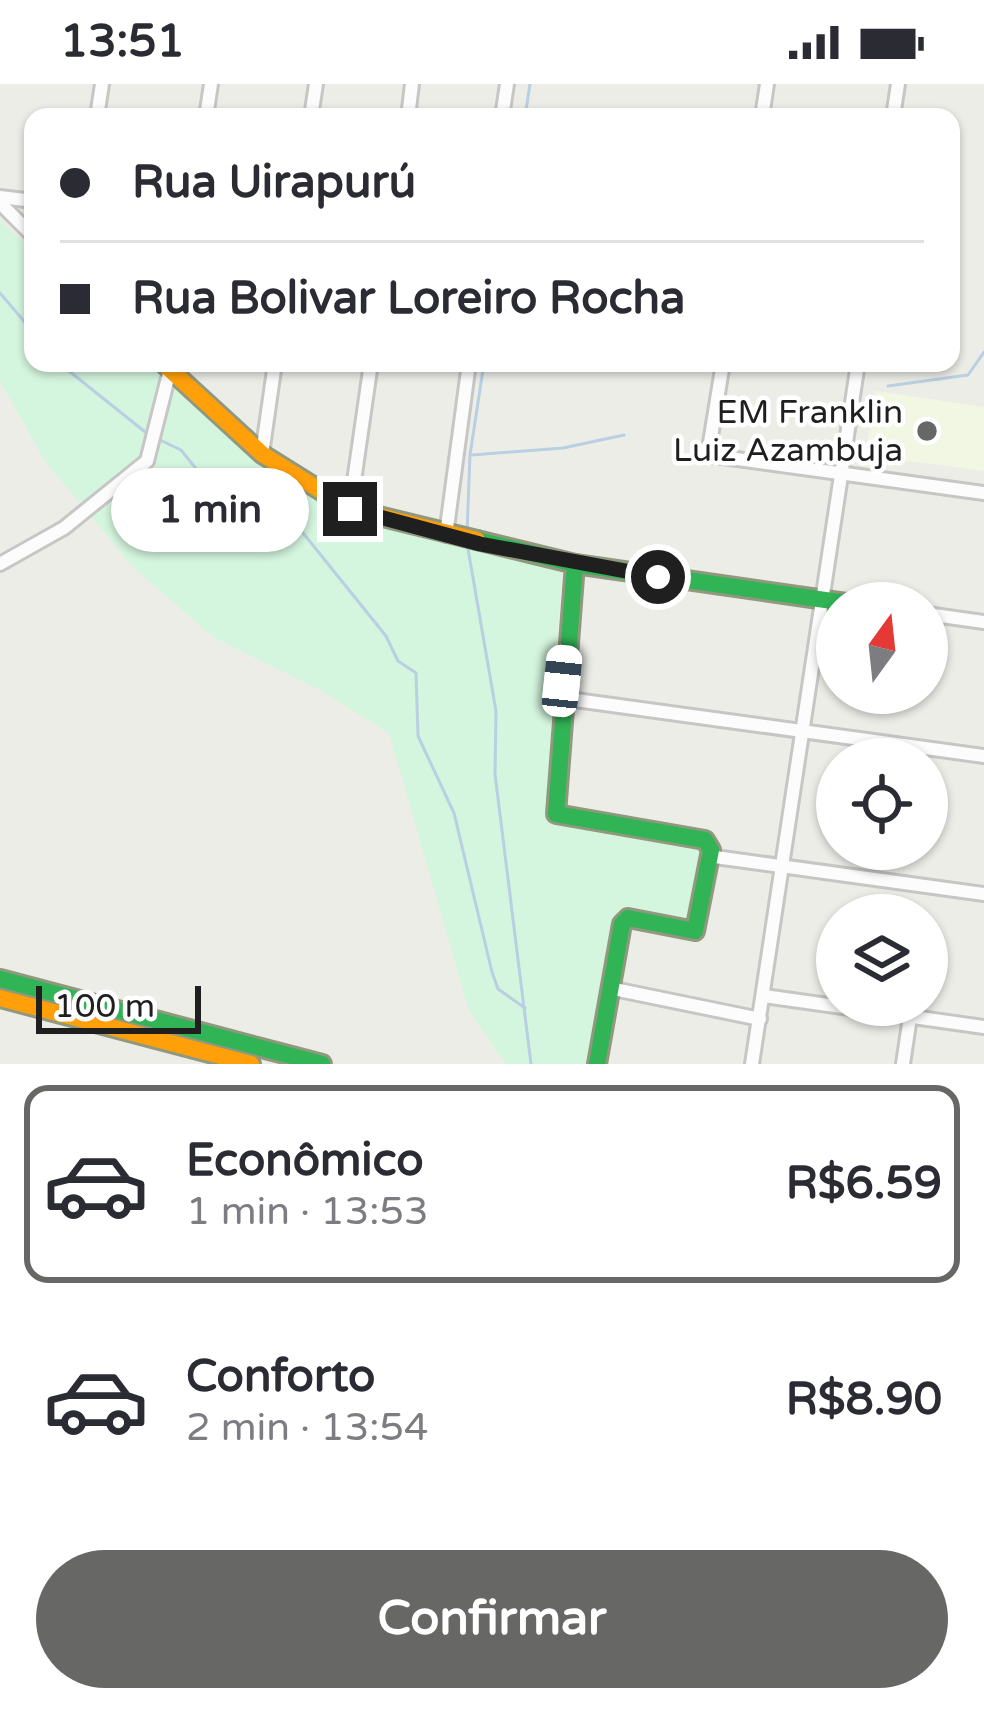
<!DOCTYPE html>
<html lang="pt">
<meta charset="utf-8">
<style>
body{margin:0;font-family:"Varela Round",sans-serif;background:#f2f2f3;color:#2b2b33;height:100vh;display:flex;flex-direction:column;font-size:45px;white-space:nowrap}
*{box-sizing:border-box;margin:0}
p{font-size:39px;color:#7c7c81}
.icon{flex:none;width:66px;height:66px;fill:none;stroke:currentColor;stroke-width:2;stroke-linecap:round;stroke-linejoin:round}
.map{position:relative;height:980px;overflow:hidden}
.side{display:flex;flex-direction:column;background:#fff;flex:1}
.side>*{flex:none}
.top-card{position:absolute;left:24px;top:24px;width:936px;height:264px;border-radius:24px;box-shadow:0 3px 9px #0004;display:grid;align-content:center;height:264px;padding:0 36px;background:#fff}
.needle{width:78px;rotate:15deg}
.tools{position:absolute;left:816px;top:498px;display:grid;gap:24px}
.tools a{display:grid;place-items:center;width:132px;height:132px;border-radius:50%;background:#fff;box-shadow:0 3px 9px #0004;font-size:60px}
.scale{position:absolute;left:36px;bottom:30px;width:165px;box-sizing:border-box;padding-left:12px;border:6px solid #1f1f1f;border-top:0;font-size:33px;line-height:42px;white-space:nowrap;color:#1f1f1f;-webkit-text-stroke:9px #fff;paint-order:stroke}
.end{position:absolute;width:54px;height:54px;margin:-27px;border:15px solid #1f1f1f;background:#fff;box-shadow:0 0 0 6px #fff}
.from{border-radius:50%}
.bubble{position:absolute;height:84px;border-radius:42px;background:#fff;box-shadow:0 3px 9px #0004;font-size:39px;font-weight:700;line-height:84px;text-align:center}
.car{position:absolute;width:36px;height:72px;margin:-36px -18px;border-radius:15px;box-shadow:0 0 9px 3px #0007;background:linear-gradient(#fff 24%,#345 0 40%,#fff 0 76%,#345 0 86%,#fff 0)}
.top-card b{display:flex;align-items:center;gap:42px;height:114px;font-size:45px}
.top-card b+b{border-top:3px solid #e1e1e2}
.top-card i{width:30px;height:30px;background:#2b2b33}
ul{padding:21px 0 0;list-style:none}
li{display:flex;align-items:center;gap:36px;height:198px;margin:0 24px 18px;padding:0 12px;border:6px solid transparent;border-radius:24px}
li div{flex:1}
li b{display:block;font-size:45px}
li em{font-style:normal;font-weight:700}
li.current{border-color:#676765}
li>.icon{width:108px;height:108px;stroke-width:1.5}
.action{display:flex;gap:24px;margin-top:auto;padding:24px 36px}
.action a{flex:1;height:138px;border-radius:72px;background:#676765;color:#fff;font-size:48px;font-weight:700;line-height:138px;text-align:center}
.status{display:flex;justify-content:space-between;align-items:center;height:84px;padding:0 60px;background:#fff;direction:ltr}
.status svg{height:33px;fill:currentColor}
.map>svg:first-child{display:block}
.education{fill:#f2f7e3}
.park{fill:#d4f5de}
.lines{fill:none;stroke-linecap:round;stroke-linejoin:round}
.stream{stroke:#b9cfe2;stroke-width:3}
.street-casing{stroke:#c6c6c4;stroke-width:18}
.fast-casing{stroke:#90997e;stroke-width:22}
.slow-casing{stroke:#90997e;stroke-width:22}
.street{stroke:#fcfcfc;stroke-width:12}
.fast{stroke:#30b455;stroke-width:16}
.slow{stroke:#ff9f0a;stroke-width:16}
.route{stroke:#1f1f1f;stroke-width:15}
.poi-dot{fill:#676765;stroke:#fff;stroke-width:4.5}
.labels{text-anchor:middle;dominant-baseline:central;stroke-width:9;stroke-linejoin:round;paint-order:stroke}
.poi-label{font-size:33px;fill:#1f1f1f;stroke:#fff;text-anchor:end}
</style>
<div class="status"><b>13:51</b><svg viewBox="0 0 49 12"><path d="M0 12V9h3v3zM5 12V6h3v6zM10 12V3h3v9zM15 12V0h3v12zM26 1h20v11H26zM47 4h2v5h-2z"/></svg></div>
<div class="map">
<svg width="984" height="980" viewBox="0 0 984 980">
<rect width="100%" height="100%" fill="#edede8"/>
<polygon class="education" points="875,307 984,323 984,387 866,371"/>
<polygon class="park" points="0,136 33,168 33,279 152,279 260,377 350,430 562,485 546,729 705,765 691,845 623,836 598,980 506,980 469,927 389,649 320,606 213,553 132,482 45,377 0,297"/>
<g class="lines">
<g class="stream">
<polyline points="525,33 530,0"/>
<polyline points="0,209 33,248"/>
<polyline points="59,279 149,351"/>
<polyline points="888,302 968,291 984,268"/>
<polyline points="158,355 181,366 235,433 295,439 386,552 398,577 416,589 418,652 454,729 492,888 498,905 525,924"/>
<polyline points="472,371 563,364 624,351"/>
<polyline points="467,449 470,371 484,279"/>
<polyline points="467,459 496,627 495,690 531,980"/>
</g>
<defs>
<g id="street">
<polyline points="97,33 102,0"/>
<polyline points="206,33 211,0"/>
<polyline points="311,33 316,0"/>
<polyline points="408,33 412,0"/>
<polyline points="502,33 507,0"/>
<polyline points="762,33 767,0"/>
<polyline points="893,33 898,0"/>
<polyline points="0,113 33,117"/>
<polyline points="0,119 33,152"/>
<polyline points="723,279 708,371 984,409"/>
<polyline points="262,370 275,279"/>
<polyline points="350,425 371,279"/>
<polyline points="446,451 469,279"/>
<polyline points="0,480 64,444 147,377 170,286"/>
<polyline points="927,530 984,538"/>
<polyline points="561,614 984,672"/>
<polyline points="708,772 984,810"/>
<polyline points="609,904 760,935"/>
<polyline points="764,912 984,943"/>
<polyline points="752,980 858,279"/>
<polyline points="903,980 910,933"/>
</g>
<g id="fast">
<polyline points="477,456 575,480 846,519"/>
<polyline points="575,480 556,730 705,756 711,766 695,847 628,834 622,840 597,980"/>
<polyline points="0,895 322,980"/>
</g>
<g id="slow">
<polyline points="163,279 262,370 350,425 477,456"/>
<polyline points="0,914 251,980"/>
</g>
</defs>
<use href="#street" class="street-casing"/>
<use href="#fast" class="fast-casing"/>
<use href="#slow" class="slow-casing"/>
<use href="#street" class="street"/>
<use href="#fast" class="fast"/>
<use href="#slow" class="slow"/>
</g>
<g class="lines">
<polyline class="route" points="350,425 480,460 658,493"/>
</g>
<circle class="poi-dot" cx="927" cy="347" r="12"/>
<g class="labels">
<g class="poi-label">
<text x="903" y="328">EM Franklin<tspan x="903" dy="38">Luiz Azambuja</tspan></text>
</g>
</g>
</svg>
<div class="tools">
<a><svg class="needle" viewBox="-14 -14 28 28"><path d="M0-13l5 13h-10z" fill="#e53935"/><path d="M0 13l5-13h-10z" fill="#7c7c81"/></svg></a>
<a><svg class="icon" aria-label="locate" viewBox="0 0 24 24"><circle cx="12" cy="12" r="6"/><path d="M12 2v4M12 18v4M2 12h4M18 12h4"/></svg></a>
<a><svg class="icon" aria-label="layers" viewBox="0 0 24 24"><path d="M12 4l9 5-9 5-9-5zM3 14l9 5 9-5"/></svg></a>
</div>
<div class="scale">100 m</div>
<i class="end from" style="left:658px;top:493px"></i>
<i class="end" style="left:350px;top:425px"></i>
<div class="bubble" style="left:111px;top:384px;width:198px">1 min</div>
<i class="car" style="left:562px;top:597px;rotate:6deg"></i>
<div class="top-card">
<b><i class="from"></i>Rua Uirapurú</b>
<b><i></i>Rua Bolivar Loreiro Rocha</b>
</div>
</div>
<section class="side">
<ul>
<li class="current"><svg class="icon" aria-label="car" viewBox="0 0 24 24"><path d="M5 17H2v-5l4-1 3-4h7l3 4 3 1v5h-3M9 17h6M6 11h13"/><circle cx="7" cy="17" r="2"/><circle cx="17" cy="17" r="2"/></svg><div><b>Econômico</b><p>1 min · 13:53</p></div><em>R$6.59</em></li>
<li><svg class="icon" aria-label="car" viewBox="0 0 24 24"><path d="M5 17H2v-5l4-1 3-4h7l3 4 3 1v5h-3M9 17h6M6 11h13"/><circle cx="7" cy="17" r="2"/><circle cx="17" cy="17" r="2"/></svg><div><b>Conforto</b><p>2 min · 13:54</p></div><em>R$8.90</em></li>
</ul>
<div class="action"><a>Confirmar</a></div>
</section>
